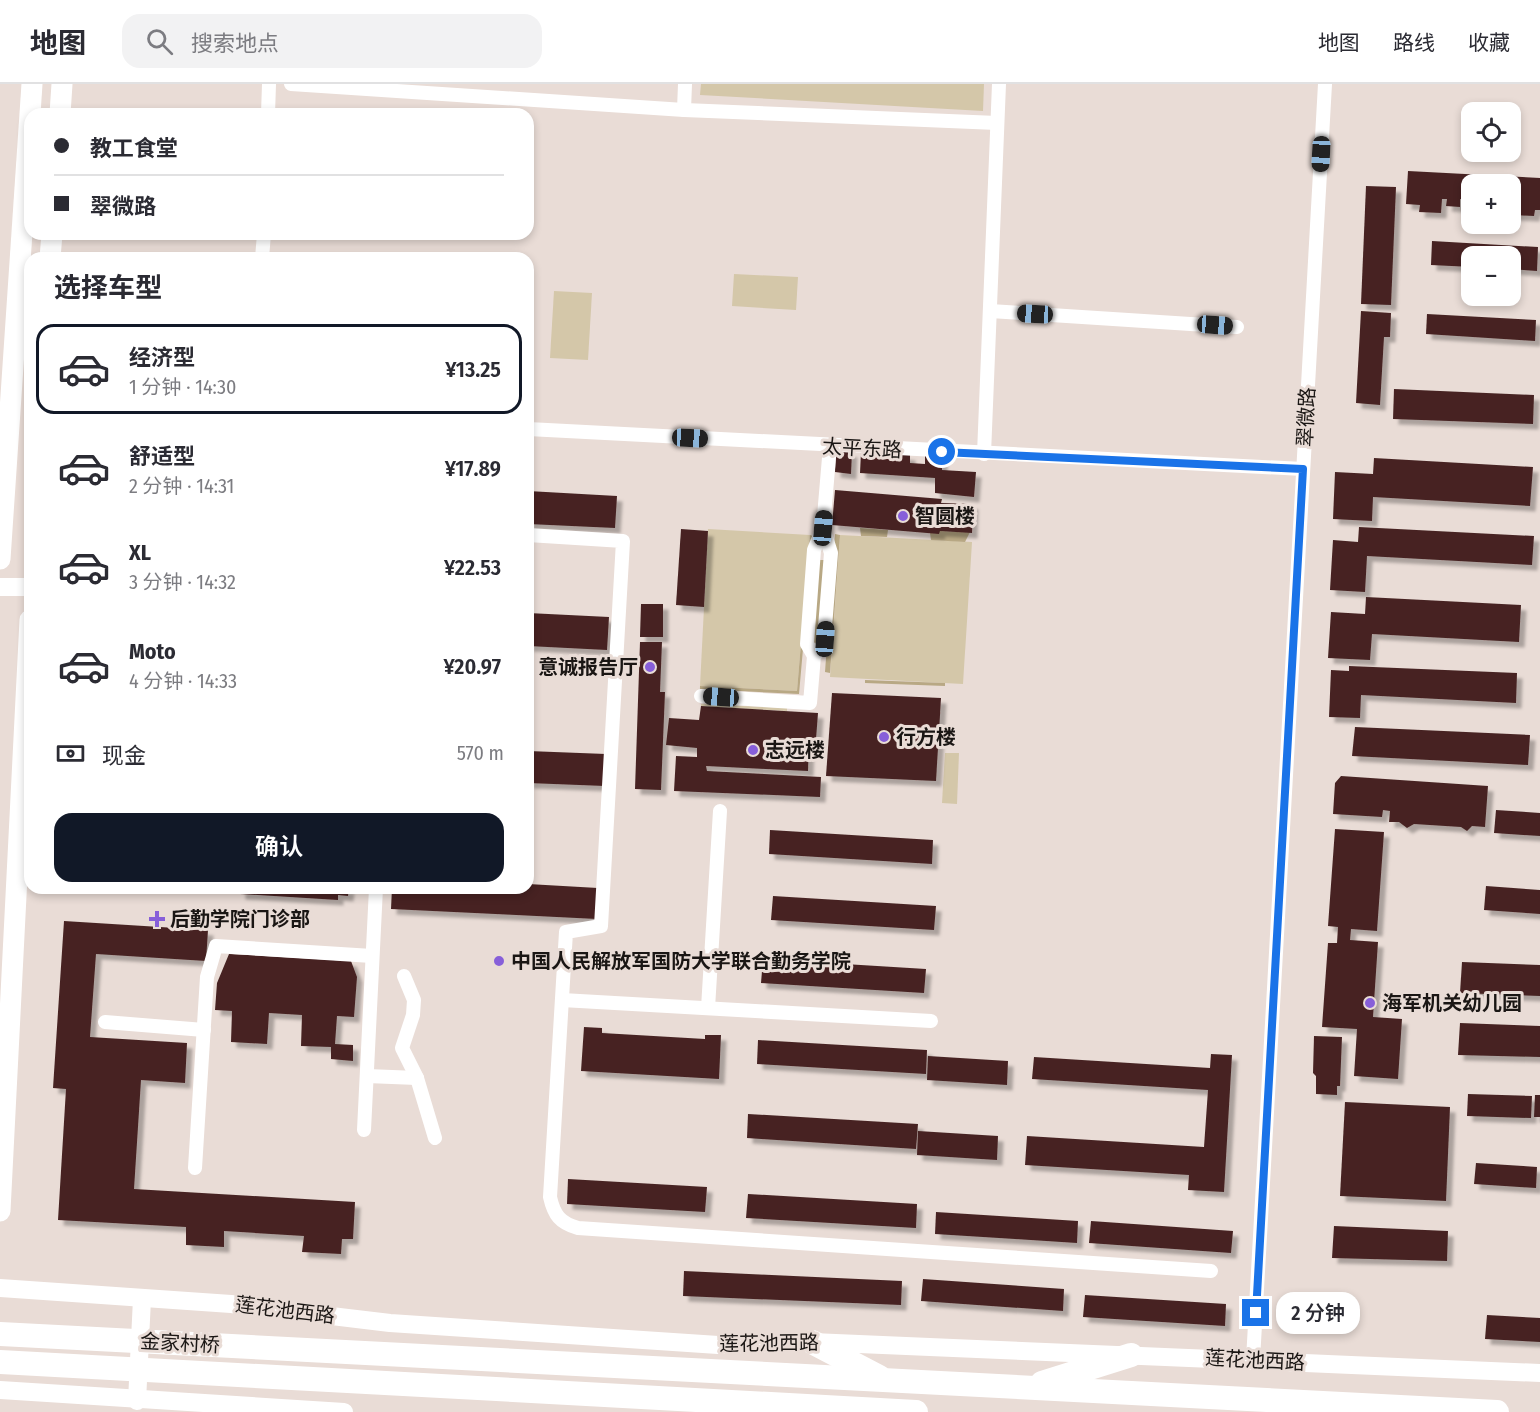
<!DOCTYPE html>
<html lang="zh">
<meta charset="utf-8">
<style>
body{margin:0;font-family:"Fira Sans Condensed","Noto Sans SC",sans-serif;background:#f2f2f3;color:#2b2b33;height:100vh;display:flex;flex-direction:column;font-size:22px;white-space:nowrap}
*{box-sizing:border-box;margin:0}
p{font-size:20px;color:#7c7c81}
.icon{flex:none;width:33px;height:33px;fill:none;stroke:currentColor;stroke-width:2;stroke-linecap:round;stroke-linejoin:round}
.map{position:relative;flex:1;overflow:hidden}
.side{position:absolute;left:24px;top:168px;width:510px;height:642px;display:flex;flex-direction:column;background:#fff;border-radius:18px;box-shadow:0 3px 9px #0003}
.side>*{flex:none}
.hud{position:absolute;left:24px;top:24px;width:510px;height:132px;border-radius:18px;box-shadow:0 3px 9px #0003;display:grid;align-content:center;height:132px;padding:0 30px;background:#fff}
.fabs{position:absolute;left:1461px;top:18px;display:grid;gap:12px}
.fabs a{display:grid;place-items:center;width:60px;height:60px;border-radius:12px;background:#fff;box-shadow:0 3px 9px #0003;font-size:30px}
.end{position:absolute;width:27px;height:27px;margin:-14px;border:8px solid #1a73e8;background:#fff;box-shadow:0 0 0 3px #fff}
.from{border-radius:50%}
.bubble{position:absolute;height:42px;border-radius:18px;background:#fff;box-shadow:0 3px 9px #0003;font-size:20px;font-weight:600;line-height:42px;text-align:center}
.car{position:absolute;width:18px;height:36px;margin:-18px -9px;border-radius:8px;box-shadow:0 0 4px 2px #0007;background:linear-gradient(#222 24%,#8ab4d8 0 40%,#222 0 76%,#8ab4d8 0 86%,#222 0)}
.hud b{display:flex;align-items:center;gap:21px;height:57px;font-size:22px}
.hud b+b{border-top:2px solid #e1e1e2}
.hud i{width:15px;height:15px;background:#2b2b33}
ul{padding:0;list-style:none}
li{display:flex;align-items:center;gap:18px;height:90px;margin:0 12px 9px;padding:0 18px;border:3px solid transparent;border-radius:18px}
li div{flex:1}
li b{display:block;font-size:22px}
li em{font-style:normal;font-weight:600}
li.active{border-color:#111827}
li>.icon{width:54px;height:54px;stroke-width:1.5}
h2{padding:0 30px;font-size:27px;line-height:72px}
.pay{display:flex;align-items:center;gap:15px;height:66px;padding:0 30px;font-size:22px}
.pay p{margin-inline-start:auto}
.button{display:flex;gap:12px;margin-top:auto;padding:12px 30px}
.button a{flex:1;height:69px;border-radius:18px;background:#111827;color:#fff;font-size:24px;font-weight:600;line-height:69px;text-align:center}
header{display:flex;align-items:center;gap:36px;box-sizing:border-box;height:84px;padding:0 30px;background:#fff;border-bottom:2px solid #e1e1e2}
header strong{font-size:28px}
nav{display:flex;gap:33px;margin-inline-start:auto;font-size:21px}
.search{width:420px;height:54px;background:#f2f2f3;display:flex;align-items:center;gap:15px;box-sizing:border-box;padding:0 21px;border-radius:18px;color:#7c7c81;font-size:22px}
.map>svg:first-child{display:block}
.green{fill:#d4c7a9}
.forest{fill:#b8a884}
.building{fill:#462322;filter:url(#shadow)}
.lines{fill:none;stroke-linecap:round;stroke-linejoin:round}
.street{stroke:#fff;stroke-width:14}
.secondary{stroke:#fff;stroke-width:18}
.primary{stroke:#fff;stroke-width:21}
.highway{stroke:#fff;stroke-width:24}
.route{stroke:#1a73e8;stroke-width:8}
.poi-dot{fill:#875fd9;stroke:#e9dcd6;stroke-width:2}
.labels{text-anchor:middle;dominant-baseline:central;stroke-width:6;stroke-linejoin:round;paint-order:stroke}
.street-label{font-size:20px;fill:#1a1614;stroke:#e9dcd6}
.poi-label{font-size:20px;font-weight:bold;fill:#1a1614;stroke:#e9dcd6;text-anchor:start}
</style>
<header>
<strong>地图</strong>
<div class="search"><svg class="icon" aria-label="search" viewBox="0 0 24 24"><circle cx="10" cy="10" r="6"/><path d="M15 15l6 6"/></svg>搜索地点</div>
<nav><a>地图</a><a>路线</a><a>收藏</a></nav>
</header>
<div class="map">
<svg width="1540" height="1328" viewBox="0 0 1540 1328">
<defs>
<filter id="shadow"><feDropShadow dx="5.5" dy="5.5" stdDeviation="1.5" flood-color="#0004"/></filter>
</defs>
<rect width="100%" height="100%" fill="#e9dcd6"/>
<g class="green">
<polygon points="701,0 984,0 983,27 700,11"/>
<polygon points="734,190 798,193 796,226 732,222"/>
<polygon points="554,207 592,209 588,276 550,274"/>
<polygon points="708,445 810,451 797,607 700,602"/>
<polygon points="840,451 972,458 963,600 830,593"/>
<polygon points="701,620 787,624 787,627 701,622"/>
<polygon points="945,669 959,669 957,720 942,719"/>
</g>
<g class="forest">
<polygon points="860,444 888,446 887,453 861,452"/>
<polygon points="940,447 970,448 965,458 931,456 930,449"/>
<polygon points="835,450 840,451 830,589 825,588"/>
<polygon points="810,451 813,452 799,610 700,605 700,602 797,607"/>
<polygon points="817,476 826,476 821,556 815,559 810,555"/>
<polygon points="865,596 945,599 945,602 865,599"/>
</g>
<g class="building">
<polygon points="1408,87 1540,94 1540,126 1535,126 1534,132 1513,131 1510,100 1472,100 1472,131 1468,131 1468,116 1460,115 1460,123 1446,122 1447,115 1442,115 1441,129 1419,128 1420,121 1406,120"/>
<polygon points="1366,102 1396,103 1391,221 1361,220"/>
<polygon points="1432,157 1538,163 1537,187 1510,185 1510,172 1472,172 1472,183 1431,181"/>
<polygon points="1361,227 1391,229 1390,253 1384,253 1380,321 1356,319"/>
<polygon points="1427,230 1536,236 1535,257 1426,250"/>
<polygon points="1394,305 1534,311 1533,340 1393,335"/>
<polygon points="836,367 852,368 851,390 835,388"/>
<polygon points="861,368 910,371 910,379 925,380 925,371 942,372 942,386 976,388 974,413 935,409 935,394 860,389"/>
<polygon points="1374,374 1533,383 1530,422 1373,413 1372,437 1333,435 1335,388 1373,390"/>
<polygon points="835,406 942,415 941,419 973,420 972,449 940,447 939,450 832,441"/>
<polygon points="528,407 617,412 615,444 528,440"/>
<polygon points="1359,443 1534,452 1532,481 1367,472 1365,508 1330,506 1333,456 1358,458"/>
<polygon points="681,445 708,447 704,523 676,521"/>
<polygon points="1366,513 1521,521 1519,558 1372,550 1370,576 1328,574 1331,528 1365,530"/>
<polygon points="641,520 663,520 663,553 640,553"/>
<polygon points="528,529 609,533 607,566 528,562"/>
<polygon points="640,558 662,558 660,608 665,608 661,706 635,705"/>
<polygon points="1349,582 1517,589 1516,619 1361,611 1360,634 1329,633 1331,586 1349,587"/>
<polygon points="832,609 941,614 936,697 826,692"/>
<polygon points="701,622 818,629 816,655 809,655 808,687 706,682 707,687 821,693 820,713 674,707 676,672 697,673 697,664 666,661 669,634 699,636"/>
<polygon points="1355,643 1530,651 1528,681 1352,672"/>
<polygon points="528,667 606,670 605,702 528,699"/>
<polygon points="1341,692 1488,702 1485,743 1472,742 1467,747 1461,743 1414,740 1407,744 1399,738 1389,738 1390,727 1383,726 1382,733 1333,730 1335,699"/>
<polygon points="1496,726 1540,729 1540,752 1494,749"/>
<polygon points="1335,745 1384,748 1377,847 1351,845 1350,856 1378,858 1373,933 1402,935 1398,995 1354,992 1357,945 1322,943 1328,859 1337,859 1338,843 1328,842"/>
<polygon points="770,746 933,756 932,780 769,770"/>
<polygon points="528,800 598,804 597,835 391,825 392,804 528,804"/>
<polygon points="1486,802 1540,806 1540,830 1484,826"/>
<polygon points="240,804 349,804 348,812 338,811 338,816 240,810"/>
<polygon points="773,812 936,822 934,846 771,836"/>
<polygon points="64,837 208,846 206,877 96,870 90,953 187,959 185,999 141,996 134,1105 355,1118 353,1155 342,1155 341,1170 302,1168 304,1152 224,1147 224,1163 186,1161 186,1143 58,1136 66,1005 53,1004"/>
<polygon points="229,870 351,877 357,893 354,933 337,932 335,960 353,961 353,977 331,975 331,963 301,962 302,931 269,929 267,960 231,958 232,927 215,926 217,899"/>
<polygon points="763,875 926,885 924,909 761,899"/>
<polygon points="1462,878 1540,881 1540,912 1460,909"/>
<polygon points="1460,939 1540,942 1540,973 1458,971"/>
<polygon points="584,943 602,944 602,949 705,955 705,951 721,951 719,995 581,987"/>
<polygon points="1314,952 1342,953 1340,1002 1337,1002 1337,1011 1316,1010 1316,992 1313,989"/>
<polygon points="758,956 927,966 926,990 757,980"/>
<polygon points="1211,970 1232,971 1224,1108 1188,1106 1189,1091 1025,1081 1027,1052 1204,1063 1208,1006 1032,995 1034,973 1210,984"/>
<polygon points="928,972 1008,977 1007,1001 927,996"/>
<polygon points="1468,1010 1532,1012 1531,1034 1467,1032"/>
<polygon points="1535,1011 1540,1011 1540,1033 1534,1033"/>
<polygon points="1345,1018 1450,1023 1446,1117 1340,1112"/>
<polygon points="748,1030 918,1040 916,1065 747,1054"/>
<polygon points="918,1047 998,1052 997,1076 917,1071"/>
<polygon points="1476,1079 1537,1083 1536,1104 1474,1100"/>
<polygon points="568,1095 707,1103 705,1128 567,1120"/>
<polygon points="748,1110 917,1120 916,1144 746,1134"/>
<polygon points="936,1128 1078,1137 1077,1159 935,1150"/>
<polygon points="1091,1137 1233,1147 1231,1169 1089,1159"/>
<polygon points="1334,1142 1448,1147 1447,1177 1332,1174"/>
<polygon points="684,1187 902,1197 901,1221 683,1212"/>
<polygon points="923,1195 1064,1205 1063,1227 921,1217"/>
<polygon points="1085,1211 1226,1220 1225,1242 1083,1233"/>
<polygon points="1487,1231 1540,1234 1540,1258 1485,1255"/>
</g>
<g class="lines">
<g class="street">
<polyline points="291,0 684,26 997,39"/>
<polyline points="684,26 685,0"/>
<polyline points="268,30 269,0"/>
<polyline points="262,174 264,150"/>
<polyline points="990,227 1237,243"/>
<polyline points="528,345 1303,385"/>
<polyline points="984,370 999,0"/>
<path d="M528,451L623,457L601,842L566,848L550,1113C554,1131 560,1139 578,1144L1211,1187"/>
<polyline points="814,572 807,560 814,466 823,444"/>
<polyline points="701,612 810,619 814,572 824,561 824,555 831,469 823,444 830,362"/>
<polyline points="404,892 414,916 413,931 402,964 417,994 435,1054"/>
<polyline points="562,916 931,937"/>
<polyline points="708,924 720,727"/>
<polyline points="105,938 204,946"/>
<polyline points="367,992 417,994"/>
<polyline points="364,1046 376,804"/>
<polyline points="195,1084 207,893 216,862 372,872"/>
<polyline points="1253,1276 1325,0"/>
</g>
<g class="secondary">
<polyline points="0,503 30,503"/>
<polyline points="0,1204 231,1220 390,1239 718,1261 812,1258 1540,1289"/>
<polyline points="0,1306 344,1328"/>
<polyline points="137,1317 142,1215"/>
</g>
<g class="primary">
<polyline points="60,30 62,0"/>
<polyline points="50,174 52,150"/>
<polyline points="0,475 32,0"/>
<polyline points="0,1127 30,536"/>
</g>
<g class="highway">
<polyline points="0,1250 1497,1328"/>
<polyline points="812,1258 879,1293"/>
<polyline points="0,1278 916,1328"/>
<polyline points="1042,1299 1131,1271"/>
</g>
</g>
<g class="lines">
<polyline class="route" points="942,368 1303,385 1256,1229"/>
</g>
<g class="poi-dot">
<circle cx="903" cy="432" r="6"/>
<circle cx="650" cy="583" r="6"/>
<circle cx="884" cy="653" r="6"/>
<circle cx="753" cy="666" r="6"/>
<path d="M154 826h6v6h6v6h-6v6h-6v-6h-6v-6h6z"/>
<circle cx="499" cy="877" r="6"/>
<circle cx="1370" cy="919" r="6"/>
</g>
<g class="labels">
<g class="street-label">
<text transform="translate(1306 333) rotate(-87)">翠微路</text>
<text transform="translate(862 364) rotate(3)">太平东路</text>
<text transform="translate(285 1226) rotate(7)">莲花池西路</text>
<text transform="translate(180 1259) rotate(3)">金家村桥</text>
<text transform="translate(769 1259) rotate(-1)">莲花池西路</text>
<text transform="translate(1255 1276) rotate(3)">莲花池西路</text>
</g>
<g class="poi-label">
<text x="915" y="432">智圆楼</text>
<text x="638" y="583" text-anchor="end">意诚报告厅</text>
<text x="896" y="653">行方楼</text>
<text x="765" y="666">志远楼</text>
<text x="170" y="835">后勤学院门诊部</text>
<text x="511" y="877">中国人民解放军国防大学联合勤务学院</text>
<text x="1382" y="919">海军机关幼儿园</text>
</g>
</g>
</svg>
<div class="fabs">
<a><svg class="icon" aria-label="locate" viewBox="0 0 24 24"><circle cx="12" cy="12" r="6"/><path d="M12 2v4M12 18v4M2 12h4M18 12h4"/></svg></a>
<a>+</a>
<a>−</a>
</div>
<i class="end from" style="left:942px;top:368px"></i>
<i class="end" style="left:1256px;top:1229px"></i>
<div class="bubble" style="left:1276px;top:1208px;width:84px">2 分钟</div>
<i class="car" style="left:1321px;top:70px;rotate:183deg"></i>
<i class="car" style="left:1035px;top:230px;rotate:273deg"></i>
<i class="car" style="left:1215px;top:241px;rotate:94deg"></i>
<i class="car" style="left:690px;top:354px;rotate:93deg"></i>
<i class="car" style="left:823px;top:444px;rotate:5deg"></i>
<i class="car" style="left:825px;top:555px;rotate:4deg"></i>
<i class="car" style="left:721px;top:613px;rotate:274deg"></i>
<div class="hud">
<b><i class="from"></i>教工食堂</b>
<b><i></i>翠微路</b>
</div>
<section class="side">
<h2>选择车型</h2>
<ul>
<li class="active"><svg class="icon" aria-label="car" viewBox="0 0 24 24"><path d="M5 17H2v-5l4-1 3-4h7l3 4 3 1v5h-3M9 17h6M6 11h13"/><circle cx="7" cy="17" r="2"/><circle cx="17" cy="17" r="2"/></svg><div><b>经济型</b><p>1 分钟 · 14:30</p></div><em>¥13.25</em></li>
<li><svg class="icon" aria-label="car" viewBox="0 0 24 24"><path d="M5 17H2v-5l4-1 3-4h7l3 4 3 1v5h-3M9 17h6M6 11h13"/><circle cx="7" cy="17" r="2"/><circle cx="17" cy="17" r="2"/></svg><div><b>舒适型</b><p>2 分钟 · 14:31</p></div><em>¥17.89</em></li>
<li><svg class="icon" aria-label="car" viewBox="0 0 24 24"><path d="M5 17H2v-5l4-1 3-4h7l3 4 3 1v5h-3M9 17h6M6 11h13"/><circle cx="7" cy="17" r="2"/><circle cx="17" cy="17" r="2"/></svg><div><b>XL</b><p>3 分钟 · 14:32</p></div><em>¥22.53</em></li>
<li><svg class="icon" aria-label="car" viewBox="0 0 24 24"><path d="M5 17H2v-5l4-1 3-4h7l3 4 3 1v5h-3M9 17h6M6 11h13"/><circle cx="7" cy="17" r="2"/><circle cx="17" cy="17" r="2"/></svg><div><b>Moto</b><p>4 分钟 · 14:33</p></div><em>¥20.97</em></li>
</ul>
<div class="pay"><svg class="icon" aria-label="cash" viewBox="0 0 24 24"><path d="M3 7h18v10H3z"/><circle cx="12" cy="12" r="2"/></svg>现金<p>570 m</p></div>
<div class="button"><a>确认</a></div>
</section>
</div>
